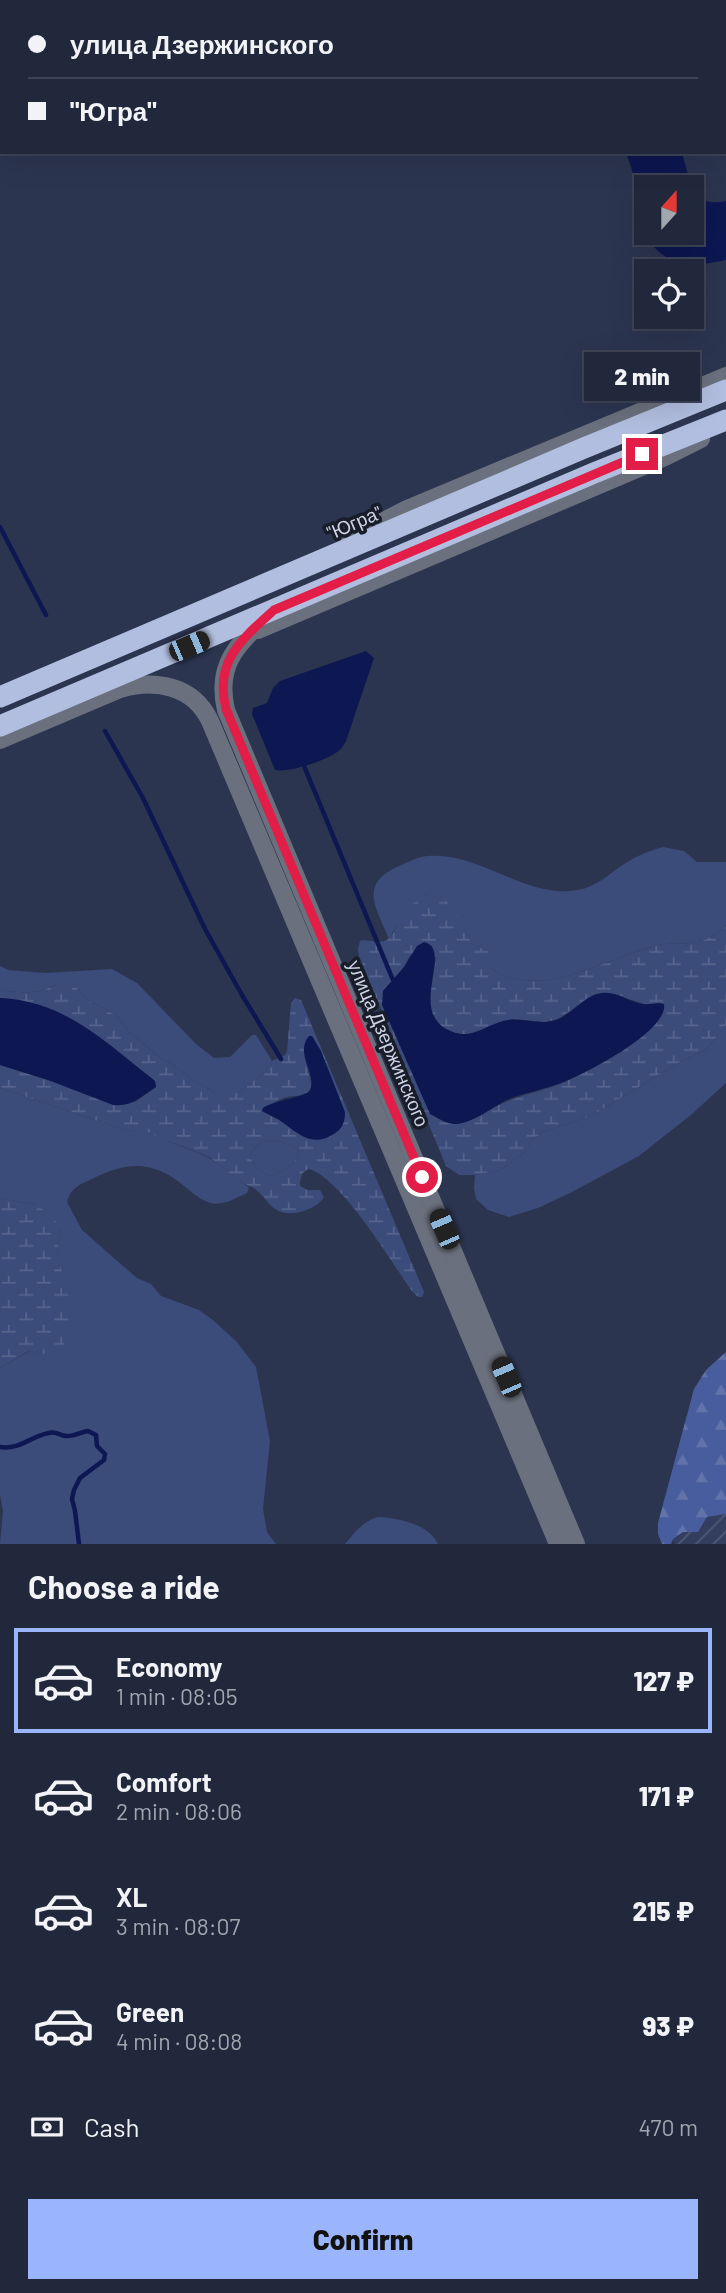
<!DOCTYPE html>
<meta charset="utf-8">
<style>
body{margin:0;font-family:Barlow,sans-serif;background:#293043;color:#f1f3f6;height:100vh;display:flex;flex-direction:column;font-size:26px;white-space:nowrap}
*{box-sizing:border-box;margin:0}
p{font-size:23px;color:#a2a6af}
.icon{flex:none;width:38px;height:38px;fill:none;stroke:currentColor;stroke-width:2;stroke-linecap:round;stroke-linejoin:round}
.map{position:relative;height:1544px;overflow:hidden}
.side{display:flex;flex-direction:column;background:#21283c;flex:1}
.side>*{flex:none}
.hud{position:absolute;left:0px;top:0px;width:726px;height:154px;box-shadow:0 7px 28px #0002,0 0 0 2px #3e4456;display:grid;align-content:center;height:154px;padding:0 28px;background:#21283c}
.needle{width:46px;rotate:21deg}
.controls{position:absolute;left:634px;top:175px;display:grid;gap:14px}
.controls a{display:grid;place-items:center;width:70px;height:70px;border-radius:0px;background:#21283c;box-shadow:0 7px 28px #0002,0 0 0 2px #3e4456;font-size:35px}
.end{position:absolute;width:32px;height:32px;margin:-16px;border:9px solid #e11d48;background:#fff;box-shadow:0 0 0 4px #fff}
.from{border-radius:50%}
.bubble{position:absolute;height:49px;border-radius:0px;background:#21283c;box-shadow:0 7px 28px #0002,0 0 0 2px #3e4456;font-size:23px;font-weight:800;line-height:49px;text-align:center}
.car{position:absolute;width:21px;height:42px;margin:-21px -10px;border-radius:9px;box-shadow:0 0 5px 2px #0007;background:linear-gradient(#222 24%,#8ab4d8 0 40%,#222 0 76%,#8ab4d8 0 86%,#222 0)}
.hud b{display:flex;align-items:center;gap:24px;height:66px;font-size:26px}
.hud b+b{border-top:2px solid #3e4456}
.hud i{width:18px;height:18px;background:#f1f3f6}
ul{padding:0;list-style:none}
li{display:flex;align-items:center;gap:21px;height:105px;margin:0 14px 10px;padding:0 14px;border:4px solid transparent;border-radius:0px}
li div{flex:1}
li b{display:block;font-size:26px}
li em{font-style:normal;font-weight:800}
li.on{border-color:#9bb5fd}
li>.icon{width:63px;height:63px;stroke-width:1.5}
h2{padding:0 28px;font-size:32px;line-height:84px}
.pay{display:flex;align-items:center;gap:18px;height:77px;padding:0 28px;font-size:26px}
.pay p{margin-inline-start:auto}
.primary-button{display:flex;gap:14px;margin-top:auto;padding:14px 28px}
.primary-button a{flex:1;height:80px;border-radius:0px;background:#9bb5fd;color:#111;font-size:28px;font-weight:800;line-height:80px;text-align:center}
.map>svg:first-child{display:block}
.industrial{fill:url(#industrial-furrows)}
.green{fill:#3b4b7a}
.forest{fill:url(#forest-firs)}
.wetland{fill:url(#wetland-marsh);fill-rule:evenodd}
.water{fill:#0d1751}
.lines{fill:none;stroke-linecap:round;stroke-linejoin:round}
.stream{stroke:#0d1751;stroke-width:4.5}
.minor{stroke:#6a707d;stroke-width:18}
.highway{stroke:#b1bedf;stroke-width:21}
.route{stroke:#e11d48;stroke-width:9}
.labels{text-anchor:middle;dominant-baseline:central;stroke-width:7;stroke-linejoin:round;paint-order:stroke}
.street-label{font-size:19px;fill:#ccd3e4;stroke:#191d29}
</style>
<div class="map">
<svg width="726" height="1544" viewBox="0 0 726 1544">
<defs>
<pattern id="industrial-furrows" width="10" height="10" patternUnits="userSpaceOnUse" patternTransform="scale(1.75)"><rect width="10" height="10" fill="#333e5f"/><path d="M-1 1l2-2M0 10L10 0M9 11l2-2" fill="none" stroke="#4f5976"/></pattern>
<pattern id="forest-firs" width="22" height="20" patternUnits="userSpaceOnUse" patternTransform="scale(1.75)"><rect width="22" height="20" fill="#485d9d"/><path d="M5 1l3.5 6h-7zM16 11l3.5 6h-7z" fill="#6173aa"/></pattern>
<pattern id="wetland-marsh" width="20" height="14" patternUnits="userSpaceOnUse" patternTransform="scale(1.75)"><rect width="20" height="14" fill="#3b4b7a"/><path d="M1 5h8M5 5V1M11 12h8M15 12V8" fill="none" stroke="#56648d"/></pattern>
</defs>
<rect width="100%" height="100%" fill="#2c3550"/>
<polygon class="industrial" points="726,1514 726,1544 675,1544 673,1539 683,1532 698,1532 707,1517"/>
<g class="green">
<path d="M663,847L684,851L697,862H726V927C718,932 708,940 698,942C684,945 669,942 655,946C603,959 541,1002 490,968L486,950L472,944L455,912L429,892L420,900L406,909L389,939C377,909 358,885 397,867C406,863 417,857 427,856C480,851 524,899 578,890C596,887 609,874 624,864C636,856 649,851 663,847Z"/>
<path d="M0,966L8,970L45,973L112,969L137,983L196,1044L214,1058L230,1057L252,1035H256L272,1061L265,1072L238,1093H215L192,1079L172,1064L159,1057L129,1032L117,1016L88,1000L79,990L59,983C39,995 22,993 0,990Z"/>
<polygon points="726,1025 726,1083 692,1114 639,1156 572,1192 538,1208 509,1217 488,1210 476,1199 474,1188 475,1175 500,1170 525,1152 531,1141 543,1132 591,1116 683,1060 706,1050"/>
<path d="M0,1088L127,1131L145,1129C164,1143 187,1146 207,1157C223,1165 234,1179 249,1187L247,1193C235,1198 224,1206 211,1203C200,1200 193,1193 184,1186C154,1161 129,1161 94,1178C81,1184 71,1187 67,1202L82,1230L115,1259L137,1278L151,1284L161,1296L199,1310L214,1321L237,1342L256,1367L270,1441L263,1509L267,1532L276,1544H0L3,1511L0,1495V1368L30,1351L43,1354L61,1275L57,1255L61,1231L36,1205L0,1198Z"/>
<path d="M275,1140L298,1148L299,1153C294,1166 282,1173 268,1176L255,1167L250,1156C255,1144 263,1141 275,1140Z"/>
<path d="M378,1517C398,1518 429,1524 438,1544H345C355,1532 363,1521 378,1517Z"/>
</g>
<polygon class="forest" points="726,1352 726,1514 707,1517 698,1532 683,1532 673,1539 671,1544 662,1544 658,1534 658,1523 694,1389 706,1370"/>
<g class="wetland">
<path d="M429,892C452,896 462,925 472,944L486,950L494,956L490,968C541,1002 603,959 655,946C669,942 684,945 698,942C708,940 718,932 726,927V1025L706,1050L683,1060L591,1116L543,1132L531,1141L525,1152L500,1170L475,1175H459L446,1166L359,956L358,949L360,941C369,939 381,945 388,939C396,933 398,917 406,909C412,903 422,899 429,892ZM410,955L436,957L429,1004L432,1014L440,1025L451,1032L466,1035L514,1019L545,1022L558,1019L596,994L616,995L647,1005L658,1003L664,1004C669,1030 586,1072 565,1082C537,1093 509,1097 484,1113L383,991L404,967Z"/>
<path d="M59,983H72L88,1000L117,1016L129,1032L159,1057L172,1064L192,1079L215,1093H238L265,1072L272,1061L285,1055L287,1051L291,1003L295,998L301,1000L424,1292L422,1297H418L411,1290C391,1261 341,1178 309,1169C301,1172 300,1178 300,1186L308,1190H320L324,1197C318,1208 297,1215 285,1213C270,1210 266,1197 255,1189C251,1186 245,1185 241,1182C230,1175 221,1165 210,1158C189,1146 165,1143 145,1130L127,1131L0,1088V1065L48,1080L135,1102L156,1087L155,1081C105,1042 67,1003 0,998V990C22,993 39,995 59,983ZM306,1065L339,1131L284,1123L266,1113C269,1110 273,1103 277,1101C298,1088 322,1109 306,1065ZM275,1140L298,1148L299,1153C294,1166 282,1173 268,1176L255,1167L250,1156C255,1144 263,1141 275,1140Z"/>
<polygon points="0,1198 36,1205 53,1217 61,1232 57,1255 75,1317 62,1349 43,1354 29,1351 0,1368"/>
</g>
<g class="water">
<polygon points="308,0 531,0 534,2 307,2"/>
<path d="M625,152H682L691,187H646V233H691V188C701,202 709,204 726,201V260C713,262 697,267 683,264C659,259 643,238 639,215C635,193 636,173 625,152Z"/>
<path d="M366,651L374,658L346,741C344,744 342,748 340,750C328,760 290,773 275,770L252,714L253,708L267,703L273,688L280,681Z"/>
<path d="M424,942C455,949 404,1015 453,1032C472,1039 485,1026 503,1021C521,1016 538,1026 556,1020C573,1014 584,995 602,993C617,991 629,1002 643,1004C650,1005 657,1002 664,1004C668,1031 588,1072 566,1081C547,1089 527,1092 509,1099C491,1107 475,1123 455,1124C446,1124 438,1118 430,1114L382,1005L383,991L404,967L417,946Z"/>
<path d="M0,998C66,1001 106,1043 155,1081L156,1087C140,1097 132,1107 113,1105L48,1080L0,1065Z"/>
<path d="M309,1036H312L321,1051L345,1112C345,1123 342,1130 332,1135C311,1147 299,1134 282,1122C276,1117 269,1115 262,1111L263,1108C274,1100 306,1097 310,1090C318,1076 294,1053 309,1036Z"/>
</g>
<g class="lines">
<g class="stream">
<polyline points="0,527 46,615"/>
<polyline points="105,731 143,798 205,929 242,995 281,1059"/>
<polyline points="302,761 393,980"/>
<path d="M0,1447C20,1450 31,1436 49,1433C55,1431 60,1435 66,1436C73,1437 81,1432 88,1431L96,1435L97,1446L105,1454L104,1460L80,1478L74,1490L72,1499L75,1511L79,1544"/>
</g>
<g class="minor">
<polyline points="350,538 407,509 726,376"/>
<path d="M270,614C239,643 215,663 226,710L576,1544"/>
<polyline points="258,630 665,457 701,439"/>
<path d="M0,740L120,689C155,679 193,685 210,721L558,1544"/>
</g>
<g class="highway">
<polyline points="0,697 584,448 726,390"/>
<polyline points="0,726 594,473 726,420"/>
</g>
</g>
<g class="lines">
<path class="route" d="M422,1177L226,709C214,661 241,640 274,610L642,454"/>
</g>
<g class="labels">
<g class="street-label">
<text transform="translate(354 522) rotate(-23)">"Югра"</text>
<text transform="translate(389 1043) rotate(67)">улица Дзержинского</text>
</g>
</g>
</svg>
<div class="controls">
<a><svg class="needle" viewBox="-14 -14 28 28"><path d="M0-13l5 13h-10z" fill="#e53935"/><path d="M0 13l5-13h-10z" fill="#a2a6af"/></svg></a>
<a><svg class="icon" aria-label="locate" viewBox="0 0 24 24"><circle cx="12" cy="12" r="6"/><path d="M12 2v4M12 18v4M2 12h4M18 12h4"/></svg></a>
</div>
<i class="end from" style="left:422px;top:1177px"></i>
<i class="end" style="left:642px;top:454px"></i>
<div class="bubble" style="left:584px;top:352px;width:116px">2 min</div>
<i class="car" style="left:189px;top:646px;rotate:67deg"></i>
<i class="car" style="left:444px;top:1229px;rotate:337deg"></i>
<i class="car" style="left:506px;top:1377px;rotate:337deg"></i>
<div class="hud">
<b><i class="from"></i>улица Дзержинского</b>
<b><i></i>&quot;Югра&quot;</b>
</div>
</div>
<section class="side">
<h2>Choose a ride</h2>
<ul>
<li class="on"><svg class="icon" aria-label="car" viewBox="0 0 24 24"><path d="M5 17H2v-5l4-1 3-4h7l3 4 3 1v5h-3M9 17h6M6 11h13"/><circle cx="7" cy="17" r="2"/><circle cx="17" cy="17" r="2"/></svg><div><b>Economy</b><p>1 min · 08:05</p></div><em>127 ₽</em></li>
<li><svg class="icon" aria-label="car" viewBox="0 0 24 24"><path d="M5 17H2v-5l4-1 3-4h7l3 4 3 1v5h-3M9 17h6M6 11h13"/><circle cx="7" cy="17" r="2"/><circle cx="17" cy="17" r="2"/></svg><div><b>Comfort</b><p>2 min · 08:06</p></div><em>171 ₽</em></li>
<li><svg class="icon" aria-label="car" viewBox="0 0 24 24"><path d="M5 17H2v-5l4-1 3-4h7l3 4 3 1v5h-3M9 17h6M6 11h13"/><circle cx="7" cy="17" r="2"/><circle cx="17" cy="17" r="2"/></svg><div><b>XL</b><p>3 min · 08:07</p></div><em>215 ₽</em></li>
<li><svg class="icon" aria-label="car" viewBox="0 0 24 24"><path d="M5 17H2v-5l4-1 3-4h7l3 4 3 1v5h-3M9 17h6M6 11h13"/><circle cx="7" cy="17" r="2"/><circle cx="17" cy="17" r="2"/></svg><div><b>Green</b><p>4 min · 08:08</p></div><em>93 ₽</em></li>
</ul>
<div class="pay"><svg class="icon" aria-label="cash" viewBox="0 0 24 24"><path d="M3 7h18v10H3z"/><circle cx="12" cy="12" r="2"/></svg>Cash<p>470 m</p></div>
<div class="primary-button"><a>Confirm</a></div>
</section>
